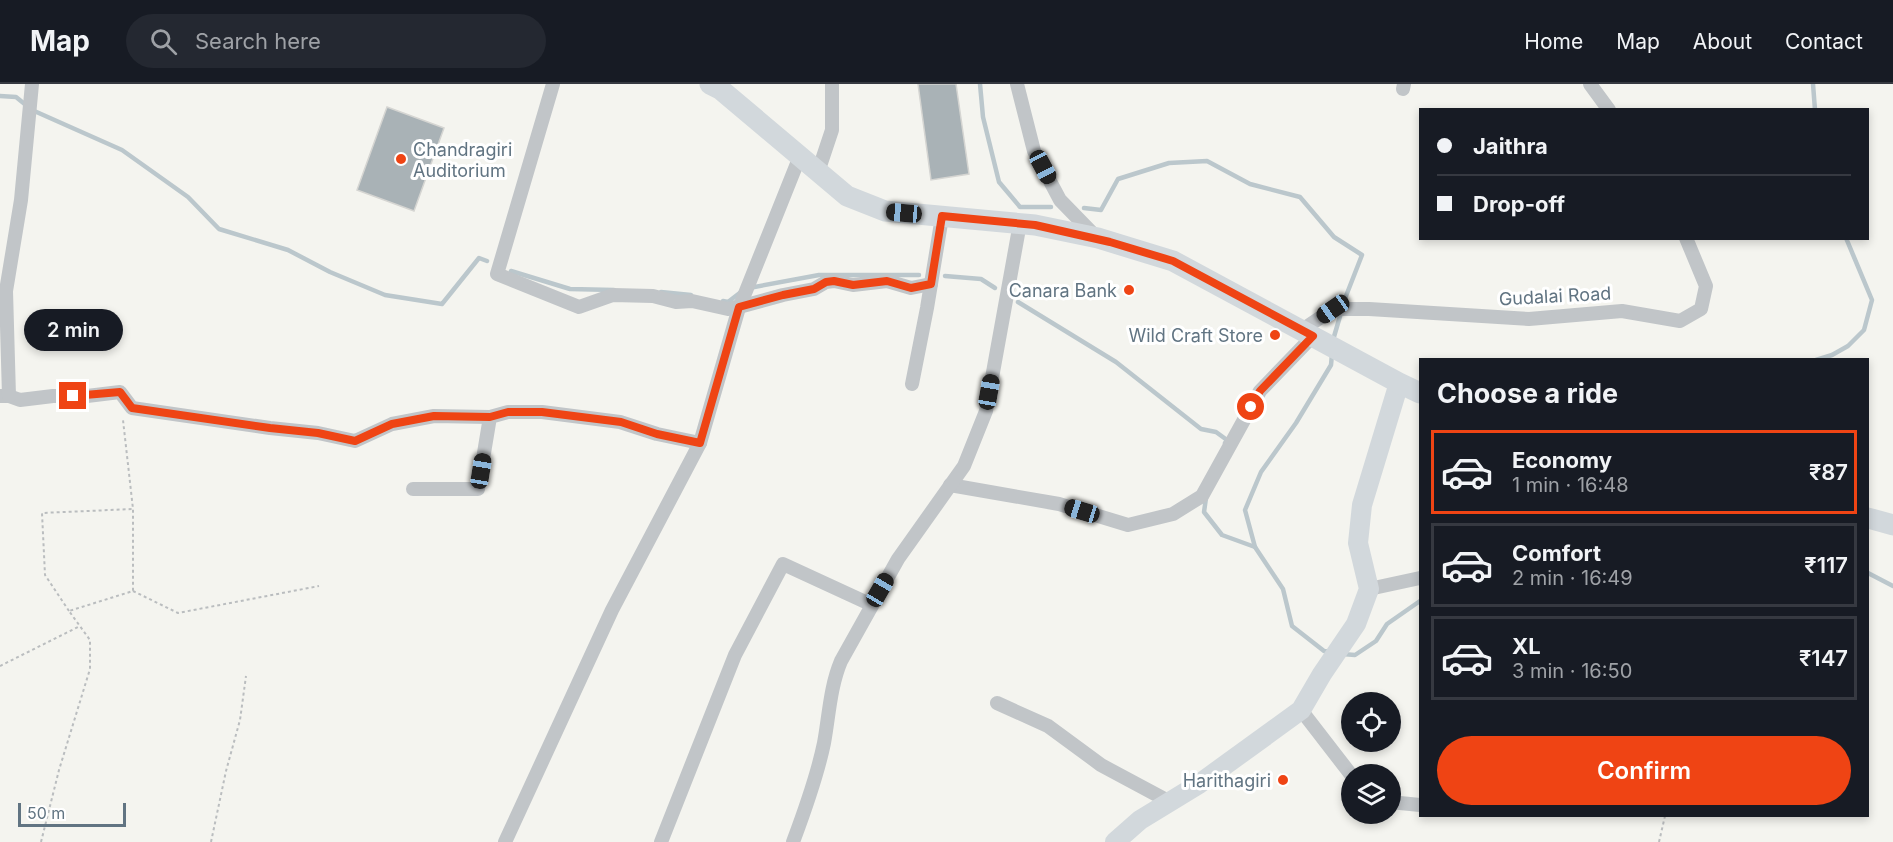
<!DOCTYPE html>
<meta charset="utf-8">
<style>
body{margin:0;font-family:Inter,sans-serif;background:#242831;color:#f1f3f6;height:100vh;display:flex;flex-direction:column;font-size:22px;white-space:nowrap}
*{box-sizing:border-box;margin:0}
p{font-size:20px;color:#9ea1a6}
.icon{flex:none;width:33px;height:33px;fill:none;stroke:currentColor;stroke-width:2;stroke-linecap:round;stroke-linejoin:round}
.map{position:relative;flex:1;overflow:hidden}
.details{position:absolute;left:1419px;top:274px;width:450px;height:459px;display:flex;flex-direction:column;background:#171b24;border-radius:0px;box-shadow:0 3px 9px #0003}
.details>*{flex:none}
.top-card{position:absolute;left:1419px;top:24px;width:450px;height:132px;border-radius:0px;box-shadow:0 3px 9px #0003;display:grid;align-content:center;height:132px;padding:0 18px;background:#171b24}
.fabs{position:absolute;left:1341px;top:608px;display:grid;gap:12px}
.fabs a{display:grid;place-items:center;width:60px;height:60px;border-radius:50%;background:#171b24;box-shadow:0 3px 9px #0003;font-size:30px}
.scale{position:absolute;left:18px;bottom:15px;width:108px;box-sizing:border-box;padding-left:6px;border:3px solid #617482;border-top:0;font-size:16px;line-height:21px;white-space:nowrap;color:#617482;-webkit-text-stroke:4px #fff;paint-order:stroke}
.end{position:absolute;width:27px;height:27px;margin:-14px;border:8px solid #ef4414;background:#fff;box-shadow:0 0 0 3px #fff}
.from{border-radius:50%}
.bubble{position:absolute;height:42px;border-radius:21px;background:#171b24;box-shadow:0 3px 9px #0003;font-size:20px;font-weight:600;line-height:42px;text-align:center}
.car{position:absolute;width:18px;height:36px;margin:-18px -9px;border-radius:8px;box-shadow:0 0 4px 2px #0007;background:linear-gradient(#222 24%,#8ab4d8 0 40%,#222 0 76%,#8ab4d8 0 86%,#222 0)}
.top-card b{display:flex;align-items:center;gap:21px;height:57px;font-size:22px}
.top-card b+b{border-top:2px solid #363941}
.top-card i{width:15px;height:15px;background:#f1f3f6}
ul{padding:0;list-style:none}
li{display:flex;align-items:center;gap:18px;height:84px;margin:0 12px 9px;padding:0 6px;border:3px solid #363941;border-radius:0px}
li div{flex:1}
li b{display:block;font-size:22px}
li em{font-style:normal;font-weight:600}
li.current{border-color:#ef4414}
li>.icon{width:54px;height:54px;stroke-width:1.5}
h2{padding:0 18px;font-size:27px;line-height:72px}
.cta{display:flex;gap:12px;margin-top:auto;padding:12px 18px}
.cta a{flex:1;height:69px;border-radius:36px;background:#ef4414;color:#fff;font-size:24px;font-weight:600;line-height:69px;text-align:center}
header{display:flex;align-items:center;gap:36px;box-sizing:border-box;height:84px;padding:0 30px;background:#171b24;border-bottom:2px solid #363941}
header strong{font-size:28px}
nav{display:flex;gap:33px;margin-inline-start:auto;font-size:21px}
.search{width:420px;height:54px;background:#242831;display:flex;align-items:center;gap:15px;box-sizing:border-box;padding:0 21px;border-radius:33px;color:#9ea1a6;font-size:22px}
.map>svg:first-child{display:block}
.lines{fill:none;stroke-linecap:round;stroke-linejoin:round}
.stream{stroke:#bbc7cc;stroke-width:4.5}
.building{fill:#a9b2b6;stroke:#d5d5d2;stroke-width:1.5}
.path{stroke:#babdbf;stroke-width:2;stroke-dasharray:3 3;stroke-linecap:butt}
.street{stroke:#c1c5c8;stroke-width:14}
.secondary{stroke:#d2d8dc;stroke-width:20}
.primary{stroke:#d2d8dc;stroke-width:21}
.route{stroke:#ef4414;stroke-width:8}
.poi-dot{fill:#ef4414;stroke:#fff;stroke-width:2}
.labels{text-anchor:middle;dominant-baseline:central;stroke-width:6;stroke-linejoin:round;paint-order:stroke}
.poi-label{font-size:18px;fill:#617482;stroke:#fff;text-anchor:end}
.street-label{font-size:18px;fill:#617482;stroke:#fff}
</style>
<header>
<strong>Map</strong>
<div class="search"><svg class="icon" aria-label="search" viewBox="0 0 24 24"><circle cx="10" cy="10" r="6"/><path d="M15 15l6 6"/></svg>Search here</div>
<nav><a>Home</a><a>Map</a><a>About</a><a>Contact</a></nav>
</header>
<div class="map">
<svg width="1893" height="758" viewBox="0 0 1893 758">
<rect width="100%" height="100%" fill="#f4f4ef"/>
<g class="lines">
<g class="stream">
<polyline points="980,0 983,33 999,98 1020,123 1051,123"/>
<polyline points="1813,0 1815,26"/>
<polyline points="0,12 16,13 32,26 122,66 188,113 219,145 288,166 330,188 385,211 442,220 479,174 487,177"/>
<polyline points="1084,124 1101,126 1118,95 1169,79 1207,77 1250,100 1300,113 1334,153 1362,171 1346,212 1333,256"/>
<polyline points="511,187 570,205 614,206"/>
<polyline points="945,192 981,195 995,204"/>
<polyline points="749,204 819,191 919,191"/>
<polyline points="661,208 691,211"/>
<polyline points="723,217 728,218 741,208"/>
<polyline points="1018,218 1116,278 1201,345 1216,348 1227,356 1225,359"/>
<polyline points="1816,276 1832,271 1848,262 1864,246 1872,216 1846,154"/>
<polyline points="1206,414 1204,428 1222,451 1255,463"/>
<polyline points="1868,489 1893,502"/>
<polyline points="1331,568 1324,567 1292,542 1283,505 1255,463 1245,426 1261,388 1296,339 1331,281 1332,270"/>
<polyline points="1342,570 1355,571 1376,557 1387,540 1420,517"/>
</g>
</g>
<g class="building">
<polygon points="918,0 956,0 969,90 931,96"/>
<polygon points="387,23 444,44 414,127 357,106"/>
</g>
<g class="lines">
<g class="path">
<polyline points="133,507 178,529 319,502"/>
<polyline points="69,527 45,491 42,429 133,425"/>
<polyline points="0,582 80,542"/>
<polyline points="41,758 59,686 90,585 90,556 69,527 133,507 133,425 123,336"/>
<polyline points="211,758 226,687 240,636 246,592"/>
<polyline points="1659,758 1665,732"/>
</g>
<g class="street">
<polyline points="553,0 497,190 579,223 613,211 653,212 676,218 692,217 728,225 740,222"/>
<polyline points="1017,0 1034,67 1060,116 1096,153"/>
<polyline points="1590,0 1609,26"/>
<polyline points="1403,5 1404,0"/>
<polyline points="818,88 832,46 832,0"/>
<polyline points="739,223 783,211 814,205 826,198 834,197 853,201 887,197 911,204 931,200"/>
<polyline points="1302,246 1333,225 1369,225 1529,235 1622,227 1680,237 1701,225 1706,202 1686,154"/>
<polyline points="912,300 927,224 942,133"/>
<polyline points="0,312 9,312 20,316 53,312 87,312 120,308 132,324 270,344 318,349 355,357 392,340 434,332 490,333"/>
<polyline points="9,312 6,207 21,116 32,0"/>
<polyline points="950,401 1059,420 1128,441 1173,430 1202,412 1260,307 1313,252"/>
<polyline points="413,405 478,405 490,333 508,328 542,328 620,338 657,350 700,359"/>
<polyline points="1369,505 1420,494"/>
<polyline points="997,619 1048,642 1101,681 1170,718"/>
<polyline points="1301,626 1352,692"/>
<polyline points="1390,718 1420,721"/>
<polyline points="505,758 612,526 700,359 738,227 800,72"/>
<polyline points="661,758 735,571 783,480 872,521"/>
<path d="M793,758C805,726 817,693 824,659C829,632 830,603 841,577L898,475L964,382L986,327L1020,139"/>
</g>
<polyline class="secondary" points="1115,758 1140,736 1199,700 1301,626 1322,590 1356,540 1369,505 1358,459 1362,421 1399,299"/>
<g class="primary">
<polyline points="710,0 720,5 847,112 885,127 1035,141 1098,154 1173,177 1399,299 1420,309"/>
<polyline points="1868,434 1893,441"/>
</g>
</g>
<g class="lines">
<polyline class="route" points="73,312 120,308 132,324 270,344 318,349 355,357 392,340 434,332 490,333 508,328 542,328 621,338 657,350 700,359 739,223 783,211 814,205 826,198 834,197 853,201 887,197 911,204 931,200 942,132 1035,141 1110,158 1173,177 1313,252 1260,307 1251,323"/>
</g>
<g class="poi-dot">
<circle cx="401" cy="75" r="6"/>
<circle cx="1129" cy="206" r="6"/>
<circle cx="1275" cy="251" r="6"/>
<circle cx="1283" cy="696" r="6"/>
</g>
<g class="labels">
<g class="poi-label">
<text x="413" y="65" text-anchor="start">Chandragiri<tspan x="413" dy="21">Auditorium</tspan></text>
<text x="1117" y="206">Canara Bank</text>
<text x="1263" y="251">Wild Craft Store</text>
<text x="1271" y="696">Harithagiri</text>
</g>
<g class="street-label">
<text transform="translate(1555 212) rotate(-3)">Gudalai Road</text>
</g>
</g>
</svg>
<div class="fabs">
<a><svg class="icon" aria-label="locate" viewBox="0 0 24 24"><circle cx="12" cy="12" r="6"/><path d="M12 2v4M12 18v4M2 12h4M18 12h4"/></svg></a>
<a><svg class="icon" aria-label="layers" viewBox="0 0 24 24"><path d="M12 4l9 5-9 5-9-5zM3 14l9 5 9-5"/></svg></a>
</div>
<div class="scale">50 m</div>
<i class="end from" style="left:1251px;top:323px"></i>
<i class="end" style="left:73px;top:312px"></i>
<div class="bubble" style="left:24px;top:225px;width:99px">2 min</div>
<i class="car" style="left:1043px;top:83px;rotate:152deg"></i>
<i class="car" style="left:904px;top:129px;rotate:275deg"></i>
<i class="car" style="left:1333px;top:225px;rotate:235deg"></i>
<i class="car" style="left:989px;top:308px;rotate:10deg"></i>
<i class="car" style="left:481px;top:387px;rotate:9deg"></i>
<i class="car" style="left:1082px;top:427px;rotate:287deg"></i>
<i class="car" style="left:880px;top:506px;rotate:30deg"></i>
<div class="top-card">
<b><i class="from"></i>Jaithra</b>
<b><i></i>Drop-off</b>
</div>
<section class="details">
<h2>Choose a ride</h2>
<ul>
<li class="current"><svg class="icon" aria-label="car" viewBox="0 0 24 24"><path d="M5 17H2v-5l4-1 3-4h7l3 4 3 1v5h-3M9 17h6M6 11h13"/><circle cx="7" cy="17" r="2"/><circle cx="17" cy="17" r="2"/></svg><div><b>Economy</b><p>1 min · 16:48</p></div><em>₹87</em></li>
<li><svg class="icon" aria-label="car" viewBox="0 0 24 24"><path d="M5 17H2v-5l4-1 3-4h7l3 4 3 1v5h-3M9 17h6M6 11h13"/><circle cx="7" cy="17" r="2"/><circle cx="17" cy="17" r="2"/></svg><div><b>Comfort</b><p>2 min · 16:49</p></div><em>₹117</em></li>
<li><svg class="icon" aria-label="car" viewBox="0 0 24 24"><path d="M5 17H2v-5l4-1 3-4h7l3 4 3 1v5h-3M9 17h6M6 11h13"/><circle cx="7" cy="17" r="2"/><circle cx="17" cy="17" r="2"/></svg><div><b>XL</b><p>3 min · 16:50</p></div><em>₹147</em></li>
</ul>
<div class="cta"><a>Confirm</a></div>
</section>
</div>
